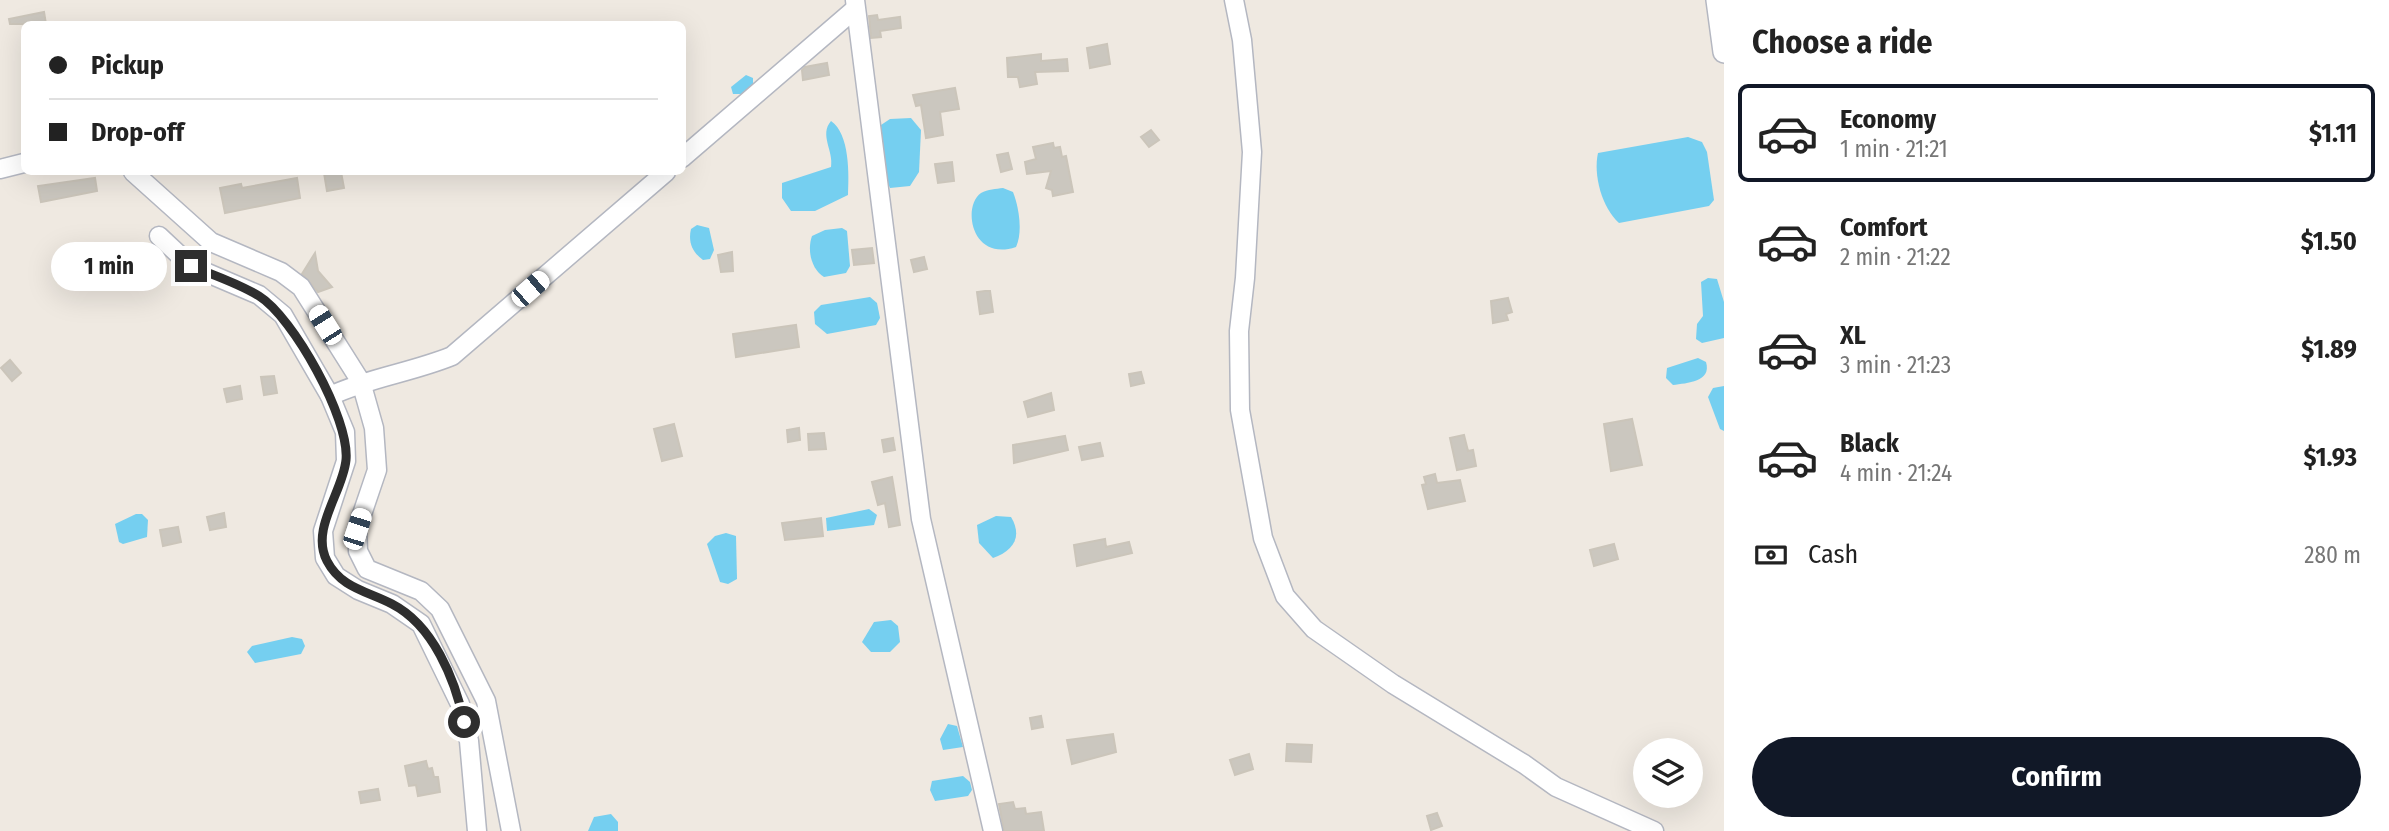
<!DOCTYPE html>
<meta charset="utf-8">
<style>
body{margin:0;font-family:"Fira Sans Condensed",sans-serif;background:#f6f6f6;color:#222;height:100vh;display:flex;flex-direction:column;font-size:26px;white-space:nowrap}
*{box-sizing:border-box;margin:0}
p{font-size:23px;color:#767676}
.icon{flex:none;width:38px;height:38px;fill:none;stroke:currentColor;stroke-width:2;stroke-linecap:round;stroke-linejoin:round}
.map{position:relative;flex:1;overflow:hidden}
.panel{display:flex;flex-direction:column;background:#fff;width:665px}
.panel>*{flex:none}
.top-card{position:absolute;left:21px;top:21px;width:665px;height:154px;border-radius:10px;box-shadow:0 7px 28px #0002;display:grid;align-content:center;height:154px;padding:0 28px;background:#fff}
.fabs{position:absolute;left:1633px;top:738px;display:grid;gap:14px}
.fabs a{display:grid;place-items:center;width:70px;height:70px;border-radius:50%;background:#fff;box-shadow:0 7px 28px #0002;font-size:35px}
.end{position:absolute;width:32px;height:32px;margin:-16px;border:9px solid #2e2e2e;background:#fff;box-shadow:0 0 0 4px #fff}
.from{border-radius:50%}
.bubble{position:absolute;height:49px;border-radius:24px;background:#fff;box-shadow:0 7px 28px #0002;font-size:23px;font-weight:700;line-height:49px;text-align:center}
.car{position:absolute;width:21px;height:42px;margin:-21px -10px;border-radius:9px;box-shadow:0 0 5px 2px #0007;background:linear-gradient(#fff 24%,#345 0 40%,#fff 0 76%,#345 0 86%,#fff 0)}
.top-card b{display:flex;align-items:center;gap:24px;height:66px;font-size:26px}
.top-card b+b{border-top:2px solid #e0e0e0}
.top-card i{width:18px;height:18px;background:#222}
ul{padding:0;list-style:none}
li{display:flex;align-items:center;gap:21px;height:98px;margin:0 14px 10px;padding:0 14px;border:4px solid transparent;border-radius:10px}
li div{flex:1}
li b{display:block;font-size:26px}
li em{font-style:normal;font-weight:700}
li.selected{border-color:#111827}
li>.icon{width:63px;height:63px;stroke-width:1.5}
h2{padding:0 28px;font-size:32px;line-height:84px}
.pay{display:flex;align-items:center;gap:18px;height:77px;padding:0 28px;font-size:26px}
.pay p{margin-inline-start:auto}
.primary-button{display:flex;gap:14px;margin-top:auto;padding:14px 28px}
.primary-button a{flex:1;height:80px;border-radius:42px;background:#111827;color:#fff;font-size:28px;font-weight:700;line-height:80px;text-align:center}
main{display:flex;flex:1;min-height:0}
.map>svg:first-child{display:block}
.water{fill:#75cff0}
.building{fill:#cbc7bf;stroke:#cbc5ba;stroke-width:2}
.lines{fill:none;stroke-linecap:round;stroke-linejoin:round}
.minor-casing{stroke:#b4b7c1;stroke-width:21}
.tertiary-casing{stroke:#b4b7c1;stroke-width:24}
.minor{stroke:#fff;stroke-width:18}
.tertiary{stroke:#fff;stroke-width:21}
.route{stroke:#2e2e2e;stroke-width:9}
</style>
<main>
<div class="map">
<svg width="1724" height="831" viewBox="0 0 1724 831">
<rect width="100%" height="100%" fill="#efe9e1"/>
<g class="water">
<polygon points="746,75 753,78 753,86 741,94 733,94 731,87"/>
<polygon points="911,118 921,130 919,172 910,186 890,188 883,173 881,125 890,119"/>
<path d="M831,121C850,134 849,175 848,195L815,211H791L782,198V183L831,167C834,151 819,135 831,121Z"/>
<path d="M1688,137L1702,142L1707,152L1714,200L1709,206L1619,223C1602,208 1593,175 1598,153Z"/>
<path d="M1003,188L1013,192C1019,207 1023,232 1016,247C971,262 962,206 981,193C988,189 996,189 1003,188Z"/>
<path d="M697,225L709,228L714,250L710,259L703,260C692,252 688,242 691,229Z"/>
<path d="M842,228L847,231L850,266L846,273L824,277C811,269 807,250 812,236L825,230Z"/>
<polygon points="1708,278 1717,279 1724,302 1724,338 1702,343 1696,339 1697,324 1703,316 1701,282"/>
<polygon points="870,297 877,303 880,318 876,325 827,334 815,324 814,312 821,305"/>
<path d="M1698,358L1706,362C1712,382 1687,383 1673,385L1666,378L1667,368Z"/>
<polygon points="1724,386 1724,431 1720,429 1708,397 1713,388"/>
<polygon points="869,509 877,515 874,525 827,531 826,518"/>
<polygon points="136,514 142,514 148,520 147,537 123,544 119,542 115,524"/>
<path d="M996,516L1011,517C1023,537 1013,551 993,558L979,543L977,525Z"/>
<polygon points="726,533 736,536 737,579 728,584 720,582 707,544 715,536"/>
<polygon points="891,620 898,626 900,642 890,652 871,652 862,642 874,622"/>
<polygon points="292,637 302,639 305,646 301,654 255,663 247,652 252,646"/>
<polygon points="948,724 957,726 963,747 943,750 940,739"/>
<polygon points="963,776 970,782 972,790 968,796 935,801 930,790 932,781"/>
<polygon points="611,814 618,822 618,831 588,831 594,817"/>
</g>
<g class="building">
<polygon points="44,12 46,24 10,24 9,19"/>
<polygon points="877,15 878,20 900,17 901,28 880,31 881,37 871,38 869,16"/>
<polygon points="1107,44 1110,64 1090,68 1087,48"/>
<polygon points="1041,54 1041,61 1067,59 1068,71 1035,72 1037,84 1020,87 1018,77 1008,77 1007,58"/>
<polygon points="827,63 829,75 803,80 802,70 805,67"/>
<polygon points="955,88 959,109 940,112 943,135 926,138 921,105 916,106 913,95"/>
<polygon points="1151,130 1159,140 1149,147 1141,137"/>
<polygon points="1053,143 1054,148 1060,147 1062,157 1066,156 1073,192 1053,196 1052,190 1046,188 1051,171 1027,174 1025,162 1036,159 1033,147"/>
<polygon points="1008,153 1012,169 1001,172 997,155"/>
<polygon points="952,162 954,181 938,183 935,164"/>
<polygon points="341,172 344,188 327,191 324,173"/>
<polygon points="95,178 97,191 41,202 38,186"/>
<polygon points="297,178 300,198 225,213 220,188 241,184 242,188"/>
<polygon points="872,248 874,263 854,265 852,250"/>
<polygon points="732,252 733,271 721,272 718,255"/>
<polygon points="315,253 318,271 332,287 318,292 302,274"/>
<polygon points="924,257 927,269 914,272 911,260"/>
<polygon points="985,291 990,291 993,312 980,314 977,292"/>
<polygon points="1508,298 1512,312 1506,314 1508,320 1493,323 1491,301"/>
<polygon points="796,325 799,347 736,357 733,334"/>
<polygon points="10,360 21,373 12,381 1,368"/>
<polygon points="1141,372 1144,383 1131,386 1129,374"/>
<polygon points="274,376 277,393 264,395 261,377"/>
<polygon points="240,386 242,399 227,402 224,389"/>
<polygon points="1051,393 1054,410 1028,417 1024,402"/>
<polygon points="1632,419 1642,465 1611,471 1604,424"/>
<polygon points="674,424 682,456 662,461 654,429"/>
<polygon points="799,428 800,440 788,442 787,430"/>
<polygon points="824,433 826,449 809,450 808,434"/>
<polygon points="1464,435 1468,451 1473,450 1476,466 1457,470 1450,438"/>
<polygon points="1065,436 1068,450 1014,463 1013,445"/>
<polygon points="893,438 895,450 884,452 882,440"/>
<polygon points="1100,443 1103,456 1082,460 1079,447"/>
<polygon points="1435,474 1437,483 1460,480 1465,501 1428,509 1422,485 1426,484 1424,477"/>
<polygon points="892,477 900,525 889,527 885,503 878,505 872,482"/>
<polygon points="224,513 226,527 210,530 207,517"/>
<polygon points="821,518 823,536 785,540 782,523"/>
<polygon points="178,527 181,542 163,546 160,530"/>
<polygon points="1105,539 1106,547 1129,542 1132,553 1077,566 1074,545"/>
<polygon points="1614,544 1618,559 1594,566 1590,550"/>
<polygon points="1041,716 1043,727 1032,729 1030,718"/>
<polygon points="1113,734 1116,752 1072,764 1067,740"/>
<polygon points="1287,744 1312,745 1311,762 1286,761"/>
<polygon points="1249,754 1253,769 1235,775 1230,760"/>
<polygon points="426,761 428,769 432,768 434,777 438,777 440,792 418,796 416,785 409,786 405,766"/>
<polygon points="378,789 380,800 361,803 359,792"/>
<polygon points="1013,802 1015,809 1025,808 1026,814 1041,812 1044,831 1004,831 999,804"/>
<polygon points="1437,813 1442,826 1431,830 1427,816"/>
</g>
<g class="lines">
<defs>
<g id="minor">
<polyline points="855,0 921,519 993,831"/>
<polyline points="1234,0 1242,40 1252,152 1245,278 1239,331 1240,410 1263,538 1285,596 1314,629 1393,684 1524,764 1556,787 1654,831"/>
<polyline points="682,158 855,9"/>
<polyline points="0,169 24,163"/>
<polyline points="133,172 211,242 281,272 301,287 361,382 374,428 377,470 357,529 358,551 367,569 421,591 440,609 486,701 511,831"/>
<polyline points="159,236 191,266 259,295 283,315 330,396 345,432 346,461 323,531 325,558 336,576 358,590 392,604 421,624 460,704 469,741 477,831"/>
<path d="M330,396C371,377 410,373 452,356L666,172"/>
</g>
<polyline id="tertiary" points="1717,0 1724,52"/>
</defs>
<use href="#minor" class="minor-casing"/>
<use href="#tertiary" class="tertiary-casing"/>
<use href="#minor" class="minor"/>
<use href="#tertiary" class="tertiary"/>
</g>
<g class="lines">
<path class="route" d="M191,266C213,275 238,283 259,296C293,317 350,419 346,460C343,492 310,529 327,561C341,588 367,591 392,604C433,625 455,679 464,722"/>
</g>
</svg>
<div class="fabs">
<a><svg class="icon" aria-label="layers" viewBox="0 0 24 24"><path d="M12 4l9 5-9 5-9-5zM3 14l9 5 9-5"/></svg></a>
</div>
<i class="end from" style="left:464px;top:722px"></i>
<i class="end" style="left:191px;top:266px"></i>
<div class="bubble" style="left:51px;top:242px;width:116px">1 min</div>
<i class="car" style="left:530px;top:289px;rotate:49deg"></i>
<i class="car" style="left:325px;top:325px;rotate:328deg"></i>
<i class="car" style="left:357px;top:529px;rotate:18deg"></i>
<div class="top-card">
<b><i class="from"></i>Pickup</b>
<b><i></i>Drop-off</b>
</div>
</div>
<section class="panel">
<h2>Choose a ride</h2>
<ul>
<li class="selected"><svg class="icon" aria-label="car" viewBox="0 0 24 24"><path d="M5 17H2v-5l4-1 3-4h7l3 4 3 1v5h-3M9 17h6M6 11h13"/><circle cx="7" cy="17" r="2"/><circle cx="17" cy="17" r="2"/></svg><div><b>Economy</b><p>1 min · 21:21</p></div><em>$1.11</em></li>
<li><svg class="icon" aria-label="car" viewBox="0 0 24 24"><path d="M5 17H2v-5l4-1 3-4h7l3 4 3 1v5h-3M9 17h6M6 11h13"/><circle cx="7" cy="17" r="2"/><circle cx="17" cy="17" r="2"/></svg><div><b>Comfort</b><p>2 min · 21:22</p></div><em>$1.50</em></li>
<li><svg class="icon" aria-label="car" viewBox="0 0 24 24"><path d="M5 17H2v-5l4-1 3-4h7l3 4 3 1v5h-3M9 17h6M6 11h13"/><circle cx="7" cy="17" r="2"/><circle cx="17" cy="17" r="2"/></svg><div><b>XL</b><p>3 min · 21:23</p></div><em>$1.89</em></li>
<li><svg class="icon" aria-label="car" viewBox="0 0 24 24"><path d="M5 17H2v-5l4-1 3-4h7l3 4 3 1v5h-3M9 17h6M6 11h13"/><circle cx="7" cy="17" r="2"/><circle cx="17" cy="17" r="2"/></svg><div><b>Black</b><p>4 min · 21:24</p></div><em>$1.93</em></li>
</ul>
<div class="pay"><svg class="icon" aria-label="cash" viewBox="0 0 24 24"><path d="M3 7h18v10H3z"/><circle cx="12" cy="12" r="2"/></svg>Cash<p>280 m</p></div>
<div class="primary-button"><a>Confirm</a></div>
</section>
</main>
